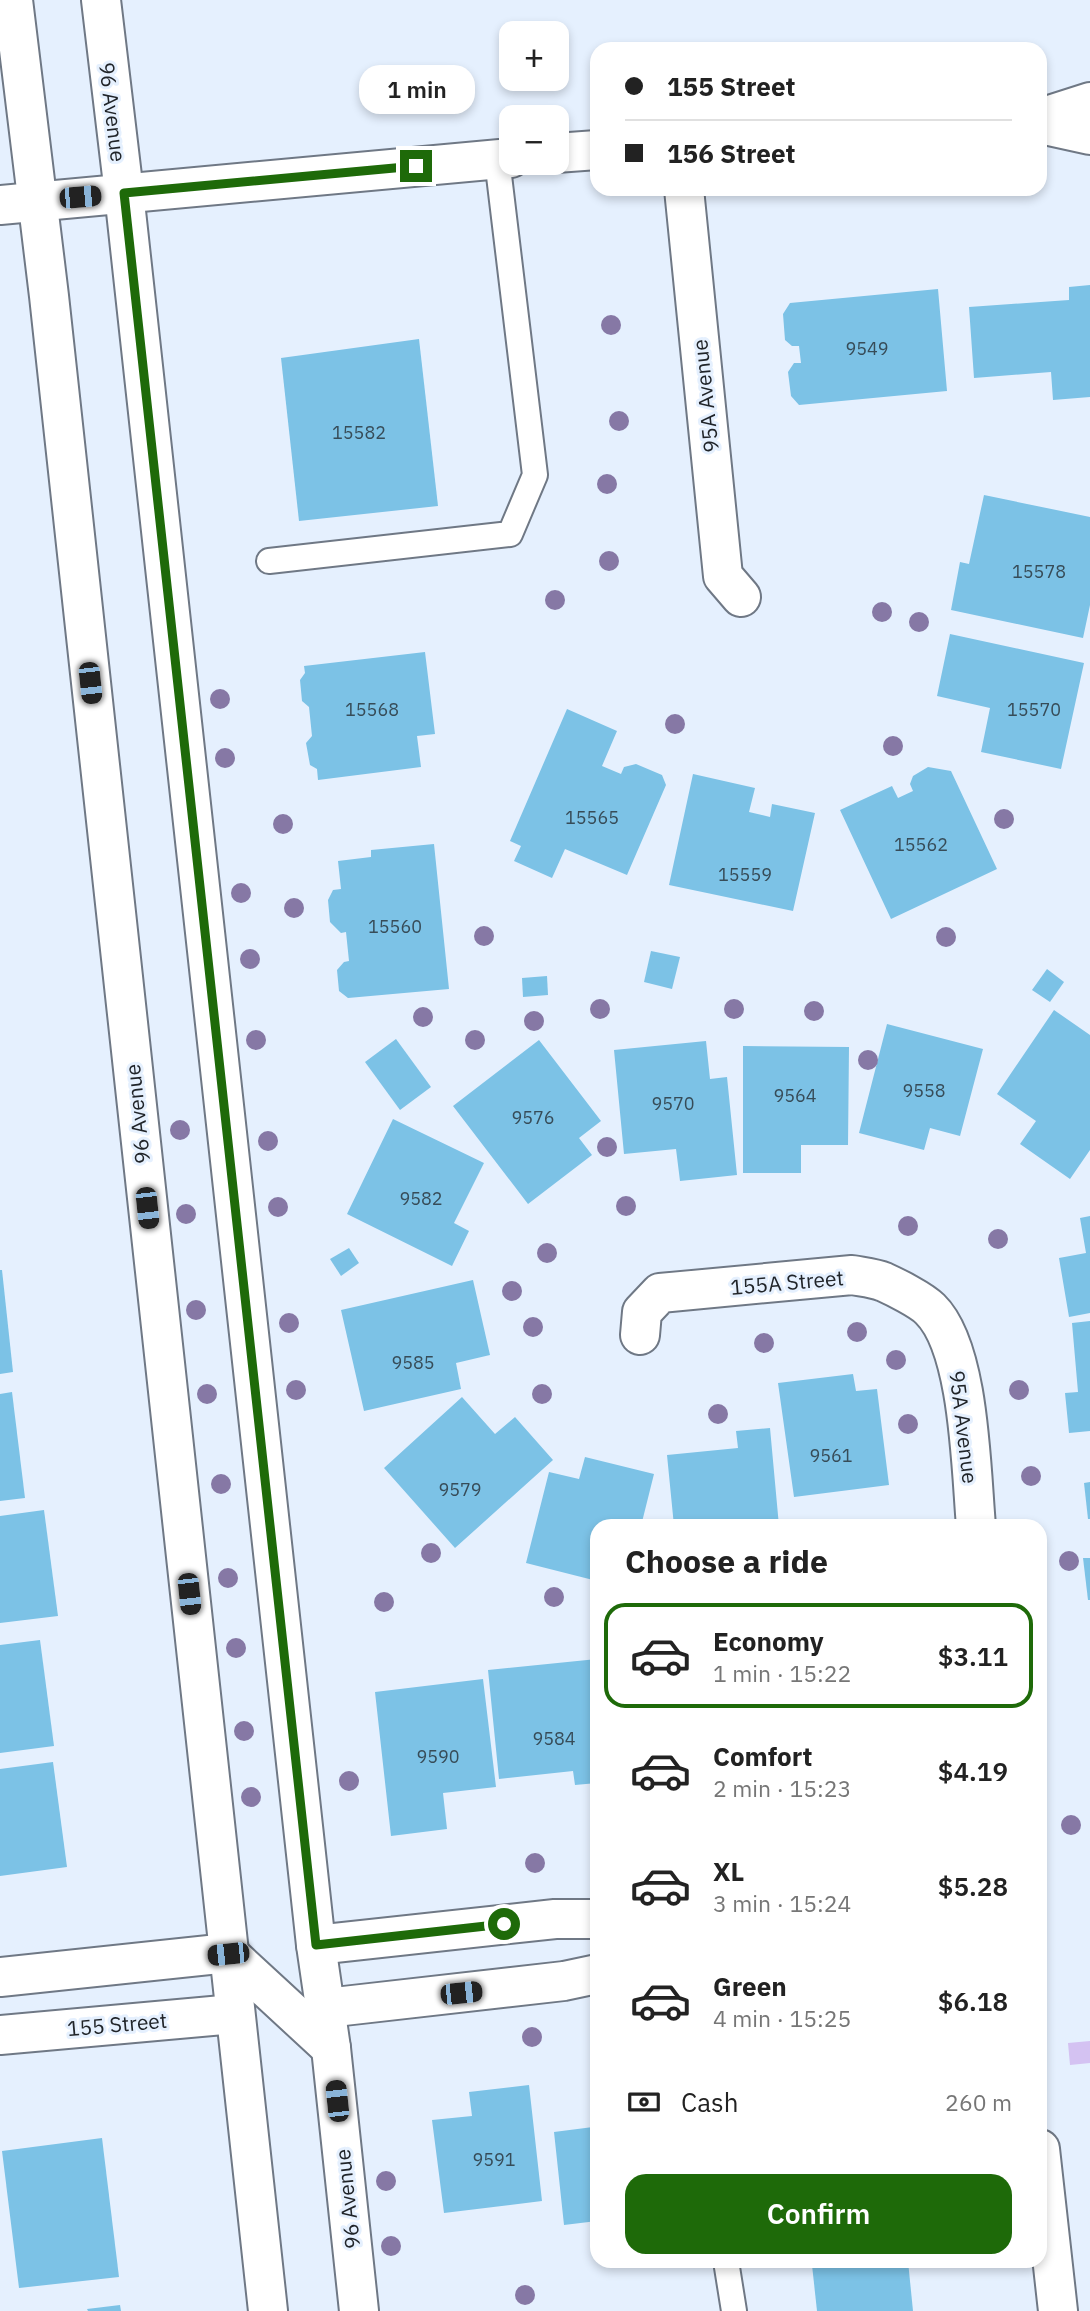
<!DOCTYPE html>
<meta charset="utf-8">
<style>
body{margin:0;font-family:"IBM Plex Sans",sans-serif;background:#f6f6f6;color:#222;height:100vh;display:flex;flex-direction:column;font-size:26px;white-space:nowrap}
*{box-sizing:border-box;margin:0}
p{font-size:23px;color:#767676}
.icon{flex:none;width:38px;height:38px;fill:none;stroke:currentColor;stroke-width:2;stroke-linecap:round;stroke-linejoin:round}
.map{position:relative;flex:1;overflow:hidden}
.sheet{position:absolute;left:590px;top:1519px;width:457px;height:749px;display:flex;flex-direction:column;background:#fff;border-radius:21px;box-shadow:0 4px 10px #0003}
.sheet>*{flex:none}
.hud{position:absolute;left:590px;top:42px;width:457px;height:154px;border-radius:21px;box-shadow:0 4px 10px #0003;display:grid;align-content:center;height:154px;padding:0 35px;background:#fff}
.controls{position:absolute;left:499px;top:21px;display:grid;gap:14px}
.controls a{display:grid;place-items:center;width:70px;height:70px;border-radius:14px;background:#fff;box-shadow:0 4px 10px #0003;font-size:35px}
.end{position:absolute;width:32px;height:32px;margin:-16px;border:9px solid #1e6a09;background:#fff;box-shadow:0 0 0 4px #fff}
.from{border-radius:50%}
.bubble{position:absolute;height:49px;border-radius:21px;background:#fff;box-shadow:0 4px 10px #0003;font-size:23px;font-weight:600;line-height:49px;text-align:center}
.car{position:absolute;width:21px;height:42px;margin:-21px -10px;border-radius:9px;box-shadow:0 0 5px 2px #0007;background:linear-gradient(#222 24%,#8ab4d8 0 40%,#222 0 76%,#8ab4d8 0 86%,#222 0)}
.hud b{display:flex;align-items:center;gap:24px;height:66px;font-size:26px}
.hud b+b{border-top:2px solid #e0e0e0}
.hud i{width:18px;height:18px;background:#222}
ul{padding:0;list-style:none}
li{display:flex;align-items:center;gap:21px;height:105px;margin:0 14px 10px;padding:0 21px;border:4px solid transparent;border-radius:21px}
li div{flex:1}
li b{display:block;font-size:26px}
li em{font-style:normal;font-weight:600}
li.current{border-color:#1e6a09}
li>.icon{width:63px;height:63px;stroke-width:1.5}
h2{padding:0 35px;font-size:32px;line-height:84px}
.pay{display:flex;align-items:center;gap:18px;height:77px;padding:0 35px;font-size:26px}
.pay p{margin-inline-start:auto}
.action{display:flex;gap:14px;margin-top:auto;padding:14px 35px}
.action a{flex:1;height:80px;border-radius:21px;background:#1e6a09;color:#fff;font-size:28px;font-weight:600;line-height:80px;text-align:center}
.map>svg:first-child{display:block}
.green{fill:#d4c2f2}
.building{fill:#7cc2e6}
.lines{fill:none;stroke-linecap:round;stroke-linejoin:round}
.service-casing{stroke:#6f7885;stroke-width:28}
.minor-casing{stroke:#6f7885;stroke-width:42}
.secondary-casing{stroke:#6f7885;stroke-width:42}
.service{stroke:#fff;stroke-width:24}
.minor{stroke:#fff;stroke-width:38}
.secondary{stroke:#fff;stroke-width:38}
.tree{fill:#8678a5}
.route{stroke:#1e6a09;stroke-width:9}
.labels{text-anchor:middle;dominant-baseline:central;stroke-width:6;stroke-linejoin:round;paint-order:stroke}
.number-label{font-size:18px;fill:#374c58}
.street-label{font-size:21px;fill:#202429;stroke:#e5f0fe}
</style>
<div class="map">
<svg width="1090" height="2311" viewBox="0 0 1090 2311">
<rect width="100%" height="100%" fill="#e5f0fe"/>
<polygon class="green" points="1090,2041 1090,2063 1070,2065 1068,2043"/>
<g class="building">
<polygon points="1090,285 1090,397 1053,400 1051,372 974,378 969,307 1069,300 1069,287"/>
<polygon points="938,289 947,391 799,405 791,396 788,372 794,363 801,363 799,346 792,346 785,340 783,314 790,303"/>
<polygon points="419,339 438,506 299,521 281,358"/>
<polygon points="984,495 1090,517 1090,605 1083,638 951,610 960,562 969,564"/>
<polygon points="950,634 1084,663 1061,769 981,752 990,708 937,696"/>
<polygon points="425,652 435,734 417,736 421,767 318,780 317,769 310,765 306,743 312,736 309,707 302,701 300,680 305,673 304,666"/>
<polygon points="567,709 617,731 602,766 621,774 624,767 636,764 662,775 666,785 627,875 565,849 552,878 514,861 521,846 510,841"/>
<polygon points="928,767 951,771 997,869 891,919 840,810 892,786 898,798 913,791 910,784 913,776"/>
<polygon points="693,774 755,788 749,812 770,817 772,804 815,813 793,911 669,885"/>
<polygon points="434,844 449,989 348,998 339,991 337,970 344,962 349,961 346,932 341,933 330,922 328,900 333,890 341,889 338,861 371,857 371,850"/>
<polygon points="651,951 680,957 672,989 644,982"/>
<polygon points="1047,969 1064,982 1050,1002 1032,990"/>
<polygon points="547,976 548,995 523,997 522,978"/>
<polygon points="1054,1010 1090,1035 1090,1150 1070,1179 1020,1144 1036,1121 997,1094"/>
<polygon points="887,1024 983,1049 960,1136 930,1128 924,1150 859,1133"/>
<polygon points="396,1039 431,1087 400,1110 365,1062"/>
<polygon points="539,1040 601,1121 579,1138 592,1155 528,1204 453,1106"/>
<polygon points="706,1041 710,1079 727,1077 737,1175 680,1181 676,1149 624,1154 614,1050"/>
<polygon points="743,1046 849,1047 848,1145 801,1145 801,1173 743,1173"/>
<polygon points="393,1119 484,1163 454,1223 469,1231 452,1266 347,1214"/>
<polygon points="1090,1216 1090,1313 1069,1317 1059,1258 1086,1253 1080,1218"/>
<polygon points="349,1248 359,1263 341,1276 330,1259"/>
<polygon points="0,1270 2,1270 13,1372 0,1374"/>
<polygon points="473,1280 490,1355 456,1363 461,1389 364,1411 341,1310"/>
<polygon points="1090,1321 1090,1431 1069,1433 1065,1393 1078,1392 1072,1323"/>
<polygon points="853,1374 856,1391 877,1389 889,1485 794,1497 778,1383"/>
<polygon points="12,1392 25,1498 0,1501 0,1394"/>
<polygon points="462,1397 495,1434 515,1417 553,1460 455,1548 384,1468"/>
<polygon points="770,1428 779,1526 674,1526 667,1455 738,1448 736,1431"/>
<polygon points="585,1457 654,1474 641,1526 597,1526 597,1581 526,1563 549,1472 579,1479"/>
<polygon points="1090,1482 1090,1519 1088,1519 1084,1483"/>
<polygon points="44,1510 58,1616 0,1623 0,1516"/>
<polygon points="1083,1558 1090,1558 1090,1600 1088,1600"/>
<polygon points="40,1640 54,1746 0,1753 0,1645"/>
<polygon points="597,1659 597,1783 575,1785 573,1771 499,1779 488,1670"/>
<polygon points="483,1679 496,1787 443,1793 447,1829 391,1836 375,1692"/>
<polygon points="53,1762 67,1867 0,1876 0,1769"/>
<polygon points="529,2085 542,2201 444,2213 432,2120 472,2116 469,2092"/>
<polygon points="597,2105 597,2221 564,2225 554,2132 593,2127 591,2106"/>
<polygon points="102,2138 119,2277 19,2288 2,2151"/>
<polygon points="849,2261 908,2261 913,2311 817,2311 812,2265"/>
<polygon points="120,2305 121,2311 88,2311 87,2309"/>
</g>
<g class="lines">
<defs>
<g id="service">
<polyline points="269,561 510,534 535,475 497,159"/>
<polyline points="726,2261 734,2311"/>
</g>
<g id="minor">
<polyline points="684,189 723,576 741,597"/>
<path d="M640,1335L642,1312L660,1293L852,1275C862,1277 874,1278 884,1282C895,1287 921,1300 930,1309C970,1348 971,1471 976,1526"/>
<polyline points="316,1945 555,1919 597,1919"/>
<polyline points="0,1977 228,1953"/>
<polyline points="326,2008 564,1981 597,1974"/>
<polyline points="0,2035 234,2014"/>
<polyline points="1040,2149 1058,2311"/>
</g>
<g id="secondary">
<polyline points="13,0 49,296 268,2311"/>
<polyline points="101,0 124,193 316,1945 331,2048 359,2311"/>
<polyline points="1040,118 1090,102"/>
<polyline points="1040,124 1090,135"/>
<polyline points="556,153 597,150"/>
<polyline points="0,205 511,158"/>
<polyline points="228,1953 331,2048"/>
</g>
</defs>
<use href="#service" class="service-casing"/>
<use href="#minor" class="minor-casing"/>
<use href="#secondary" class="secondary-casing"/>
<use href="#service" class="service"/>
<use href="#minor" class="minor"/>
<use href="#secondary" class="secondary"/>
</g>
<g class="tree">
<circle cx="611" cy="325" r="10"/>
<circle cx="619" cy="421" r="10"/>
<circle cx="607" cy="484" r="10"/>
<circle cx="609" cy="561" r="10"/>
<circle cx="555" cy="600" r="10"/>
<circle cx="882" cy="612" r="10"/>
<circle cx="919" cy="622" r="10"/>
<circle cx="220" cy="699" r="10"/>
<circle cx="675" cy="724" r="10"/>
<circle cx="893" cy="746" r="10"/>
<circle cx="225" cy="758" r="10"/>
<circle cx="1004" cy="819" r="10"/>
<circle cx="283" cy="824" r="10"/>
<circle cx="241" cy="893" r="10"/>
<circle cx="294" cy="908" r="10"/>
<circle cx="484" cy="936" r="10"/>
<circle cx="946" cy="937" r="10"/>
<circle cx="250" cy="959" r="10"/>
<circle cx="600" cy="1009" r="10"/>
<circle cx="734" cy="1009" r="10"/>
<circle cx="814" cy="1011" r="10"/>
<circle cx="423" cy="1017" r="10"/>
<circle cx="534" cy="1021" r="10"/>
<circle cx="256" cy="1040" r="10"/>
<circle cx="475" cy="1040" r="10"/>
<circle cx="868" cy="1060" r="10"/>
<circle cx="180" cy="1130" r="10"/>
<circle cx="268" cy="1141" r="10"/>
<circle cx="607" cy="1147" r="10"/>
<circle cx="626" cy="1206" r="10"/>
<circle cx="278" cy="1207" r="10"/>
<circle cx="186" cy="1214" r="10"/>
<circle cx="908" cy="1226" r="10"/>
<circle cx="998" cy="1239" r="10"/>
<circle cx="547" cy="1253" r="10"/>
<circle cx="512" cy="1291" r="10"/>
<circle cx="196" cy="1310" r="10"/>
<circle cx="289" cy="1323" r="10"/>
<circle cx="533" cy="1327" r="10"/>
<circle cx="857" cy="1332" r="10"/>
<circle cx="764" cy="1343" r="10"/>
<circle cx="896" cy="1360" r="10"/>
<circle cx="296" cy="1390" r="10"/>
<circle cx="1019" cy="1390" r="10"/>
<circle cx="207" cy="1394" r="10"/>
<circle cx="542" cy="1394" r="10"/>
<circle cx="718" cy="1414" r="10"/>
<circle cx="908" cy="1424" r="10"/>
<circle cx="1031" cy="1476" r="10"/>
<circle cx="221" cy="1484" r="10"/>
<circle cx="431" cy="1553" r="10"/>
<circle cx="1069" cy="1561" r="10"/>
<circle cx="228" cy="1578" r="10"/>
<circle cx="554" cy="1597" r="10"/>
<circle cx="384" cy="1602" r="10"/>
<circle cx="236" cy="1648" r="10"/>
<circle cx="244" cy="1731" r="10"/>
<circle cx="349" cy="1781" r="10"/>
<circle cx="251" cy="1797" r="10"/>
<circle cx="1071" cy="1825" r="10"/>
<circle cx="535" cy="1863" r="10"/>
<circle cx="532" cy="2037" r="10"/>
<circle cx="386" cy="2181" r="10"/>
<circle cx="391" cy="2246" r="10"/>
<circle cx="525" cy="2295" r="10"/>
</g>
<g class="lines">
<polyline class="route" points="416,166 124,193 316,1945 504,1924"/>
</g>
<g class="labels">
<g class="number-label">
<text x="867" y="348">9549</text>
<text x="359" y="432">15582</text>
<text x="1039" y="571">15578</text>
<text x="372" y="709">15568</text>
<text x="1034" y="709">15570</text>
<text x="592" y="817">15565</text>
<text x="921" y="844">15562</text>
<text x="745" y="874">15559</text>
<text x="395" y="926">15560</text>
<text x="924" y="1090">9558</text>
<text x="795" y="1095">9564</text>
<text x="673" y="1103">9570</text>
<text x="533" y="1117">9576</text>
<text x="421" y="1198">9582</text>
<text x="413" y="1362">9585</text>
<text x="831" y="1455">9561</text>
<text x="460" y="1489">9579</text>
<text x="554" y="1738">9584</text>
<text x="438" y="1756">9590</text>
<text x="494" y="2159">9591</text>
</g>
<g class="street-label">
<text transform="translate(113 112) rotate(83)">96 Avenue</text>
<text transform="translate(705 396) rotate(-96)">95A Avenue</text>
<text transform="translate(137 1114) rotate(-96)">96 Avenue</text>
<text transform="translate(787 1282) rotate(-5)">155A Street</text>
<text transform="translate(964 1427) rotate(83)">95A Avenue</text>
<text transform="translate(117 2024) rotate(-5)">155 Street</text>
<text transform="translate(347 2199) rotate(-96)">96 Avenue</text>
</g>
</g>
</svg>
<div class="controls">
<a>+</a>
<a>−</a>
</div>
<i class="end from" style="left:504px;top:1924px"></i>
<i class="end" style="left:416px;top:166px"></i>
<div class="bubble" style="left:359px;top:65px;width:116px">1 min</div>
<i class="car" style="left:80px;top:197px;rotate:85deg"></i>
<i class="car" style="left:90px;top:683px;rotate:174deg"></i>
<i class="car" style="left:147px;top:1208px;rotate:174deg"></i>
<i class="car" style="left:189px;top:1594px;rotate:174deg"></i>
<i class="car" style="left:228px;top:1954px;rotate:264deg"></i>
<i class="car" style="left:461px;top:1993px;rotate:84deg"></i>
<i class="car" style="left:337px;top:2101px;rotate:354deg"></i>
<div class="hud">
<b><i class="from"></i>155 Street</b>
<b><i></i>156 Street</b>
</div>
<section class="sheet">
<h2>Choose a ride</h2>
<ul>
<li class="current"><svg class="icon" aria-label="car" viewBox="0 0 24 24"><path d="M5 17H2v-5l4-1 3-4h7l3 4 3 1v5h-3M9 17h6M6 11h13"/><circle cx="7" cy="17" r="2"/><circle cx="17" cy="17" r="2"/></svg><div><b>Economy</b><p>1 min · 15:22</p></div><em>$3.11</em></li>
<li><svg class="icon" aria-label="car" viewBox="0 0 24 24"><path d="M5 17H2v-5l4-1 3-4h7l3 4 3 1v5h-3M9 17h6M6 11h13"/><circle cx="7" cy="17" r="2"/><circle cx="17" cy="17" r="2"/></svg><div><b>Comfort</b><p>2 min · 15:23</p></div><em>$4.19</em></li>
<li><svg class="icon" aria-label="car" viewBox="0 0 24 24"><path d="M5 17H2v-5l4-1 3-4h7l3 4 3 1v5h-3M9 17h6M6 11h13"/><circle cx="7" cy="17" r="2"/><circle cx="17" cy="17" r="2"/></svg><div><b>XL</b><p>3 min · 15:24</p></div><em>$5.28</em></li>
<li><svg class="icon" aria-label="car" viewBox="0 0 24 24"><path d="M5 17H2v-5l4-1 3-4h7l3 4 3 1v5h-3M9 17h6M6 11h13"/><circle cx="7" cy="17" r="2"/><circle cx="17" cy="17" r="2"/></svg><div><b>Green</b><p>4 min · 15:25</p></div><em>$6.18</em></li>
</ul>
<div class="pay"><svg class="icon" aria-label="cash" viewBox="0 0 24 24"><path d="M3 7h18v10H3z"/><circle cx="12" cy="12" r="2"/></svg>Cash<p>260 m</p></div>
<div class="action"><a>Confirm</a></div>
</section>
</div>
